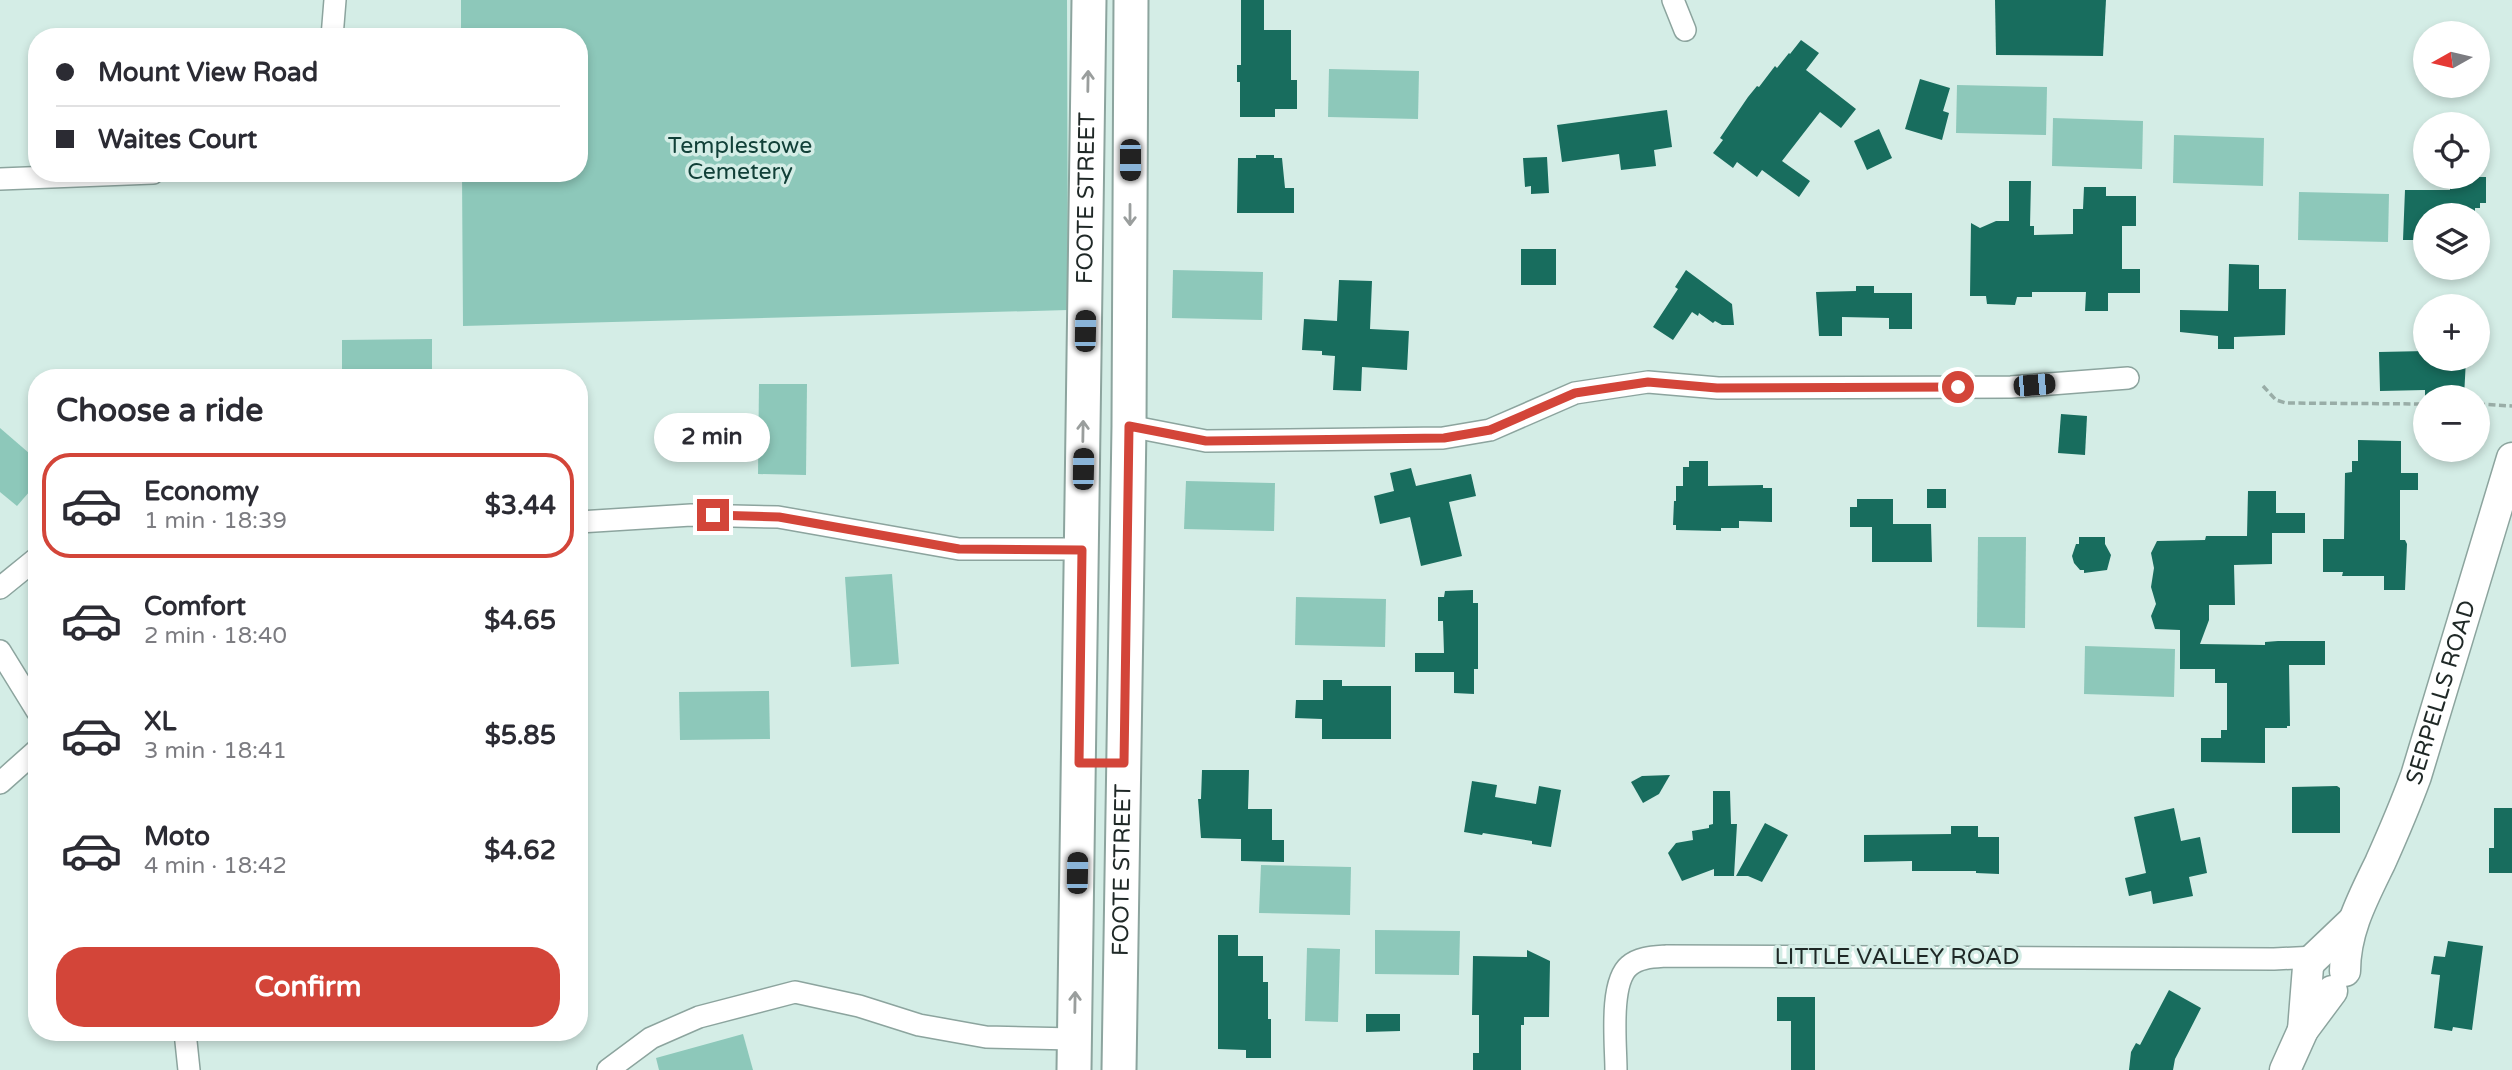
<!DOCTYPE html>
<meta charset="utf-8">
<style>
body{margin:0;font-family:"Varela Round",sans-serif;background:#f7f7f7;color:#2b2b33;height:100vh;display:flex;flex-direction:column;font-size:26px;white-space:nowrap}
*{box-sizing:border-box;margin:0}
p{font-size:23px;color:#7c7c81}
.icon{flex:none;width:38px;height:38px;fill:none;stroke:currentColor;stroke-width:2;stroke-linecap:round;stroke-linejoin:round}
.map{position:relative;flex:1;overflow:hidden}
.drawer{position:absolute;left:28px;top:369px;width:560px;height:672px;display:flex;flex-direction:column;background:#fff;border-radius:28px;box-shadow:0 4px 10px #0003}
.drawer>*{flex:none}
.top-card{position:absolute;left:28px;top:28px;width:560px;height:154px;border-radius:28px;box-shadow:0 4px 10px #0003;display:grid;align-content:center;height:154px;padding:0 28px;background:#fff}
.needle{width:46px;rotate:262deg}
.tools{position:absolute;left:2413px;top:21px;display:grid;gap:14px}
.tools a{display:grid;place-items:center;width:77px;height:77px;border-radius:50%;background:#fff;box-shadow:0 4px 10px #0003;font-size:35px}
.end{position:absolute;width:32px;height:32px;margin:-16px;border:9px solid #d34539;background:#fff;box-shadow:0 0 0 4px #fff}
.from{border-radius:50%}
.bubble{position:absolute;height:49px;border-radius:24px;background:#fff;box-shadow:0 4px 10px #0003;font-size:23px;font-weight:700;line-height:49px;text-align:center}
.car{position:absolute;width:21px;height:42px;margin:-21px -10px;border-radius:9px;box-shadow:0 0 5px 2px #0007;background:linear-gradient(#222 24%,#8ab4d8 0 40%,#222 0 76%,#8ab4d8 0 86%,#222 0)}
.top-card b{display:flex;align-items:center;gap:24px;height:66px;font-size:26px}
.top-card b+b{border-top:2px solid #e1e1e2}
.top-card i{width:18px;height:18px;background:#2b2b33}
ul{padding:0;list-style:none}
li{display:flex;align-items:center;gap:21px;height:105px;margin:0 14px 10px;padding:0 14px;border:4px solid transparent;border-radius:28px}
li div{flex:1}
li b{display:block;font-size:26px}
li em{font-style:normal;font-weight:700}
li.current{border-color:#d34539}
li>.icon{width:63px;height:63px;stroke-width:1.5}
h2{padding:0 28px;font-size:32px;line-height:84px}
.button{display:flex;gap:14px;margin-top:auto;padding:14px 28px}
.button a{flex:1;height:80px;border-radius:28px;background:#d34539;color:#fff;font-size:28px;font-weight:700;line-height:80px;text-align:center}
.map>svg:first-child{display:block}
.green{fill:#8dc8ba}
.building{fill:#186d5e}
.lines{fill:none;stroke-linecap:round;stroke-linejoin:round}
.street-casing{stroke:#8ca49e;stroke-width:24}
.secondary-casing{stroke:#8ca49e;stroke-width:33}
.primary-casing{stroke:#8ca49e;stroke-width:37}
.path{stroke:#99ada7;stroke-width:3.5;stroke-dasharray:7 3.5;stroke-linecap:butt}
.street{stroke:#fff;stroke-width:21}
.secondary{stroke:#fff;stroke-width:30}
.primary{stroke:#fff;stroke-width:33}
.oneway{stroke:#9a9e9d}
.route{stroke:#d34539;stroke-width:9}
.labels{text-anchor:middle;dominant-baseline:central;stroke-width:7;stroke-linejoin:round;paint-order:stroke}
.park-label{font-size:23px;fill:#114038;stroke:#d4ede6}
.street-label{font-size:23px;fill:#1f2826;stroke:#d4ede6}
</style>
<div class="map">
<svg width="2512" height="1070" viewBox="0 0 2512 1070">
<rect width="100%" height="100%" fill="#d4ede6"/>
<g class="green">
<polygon points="461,0 1067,0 1068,310 463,326 462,173 579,173 579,37 461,37"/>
<polygon points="1329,69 1419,71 1418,119 1328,117"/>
<polygon points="1957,85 2047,87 2046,135 1956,133"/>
<polygon points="2053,118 2143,121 2142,169 2052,166"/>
<polygon points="2174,135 2264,138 2263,186 2173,183"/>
<polygon points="2299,192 2389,194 2388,242 2298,240"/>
<polygon points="1173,270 1263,272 1262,320 1172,318"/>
<polygon points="432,339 432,378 342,378 342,340"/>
<polygon points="759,384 807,384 806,475 758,474"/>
<polygon points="0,428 37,460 37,483 17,506 0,492"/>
<polygon points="1186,481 1275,483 1274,531 1184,529"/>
<polygon points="1978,537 2026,537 2025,628 1977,627"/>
<polygon points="892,574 899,664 851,667 845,577"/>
<polygon points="1296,597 1386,599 1385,647 1295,645"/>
<polygon points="2085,646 2175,649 2174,697 2084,694"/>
<polygon points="769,691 770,739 680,740 679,692"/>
<polygon points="1261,865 1351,867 1350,915 1259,913"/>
<polygon points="1375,930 1460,931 1459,975 1375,974"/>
<polygon points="1307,948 1340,949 1338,1022 1305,1021"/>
<polygon points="743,1034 753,1070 659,1070 656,1058"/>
</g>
<g class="building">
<polygon points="1241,0 1264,0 1264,30 1291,30 1291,80 1297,80 1297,109 1275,109 1275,117 1240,117 1240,82 1237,82 1237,65 1241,65"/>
<polygon points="1995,0 2106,0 2103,56 1996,55"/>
<polygon points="1801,40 1819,53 1806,70 1856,109 1841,128 1820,112 1782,161 1810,181 1799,197 1762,170 1757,177 1737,162 1733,168 1713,153 1723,140 1720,138 1748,97 1757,86 1759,87 1775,66 1777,68 1789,53 1790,54"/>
<polygon points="1920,79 1950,88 1943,111 1949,113 1942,140 1905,129"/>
<polygon points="1667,110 1672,147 1654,150 1656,166 1621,170 1619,154 1562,162 1557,125"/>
<polygon points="1879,129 1892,158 1867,170 1854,141"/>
<polygon points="1256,155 1274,155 1274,158 1282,158 1285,188 1294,188 1294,213 1237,213 1238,158 1256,158"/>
<polygon points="1547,157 1549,193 1531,194 1531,186 1525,187 1523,158"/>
<polygon points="2450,177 2486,177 2486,203 2480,203 2480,208 2475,208 2475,215 2426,215 2426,240 2403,240 2405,190 2450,190"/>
<polygon points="2009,181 2031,181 2030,226 2034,226 2034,235 2073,234 2073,209 2083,209 2084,187 2106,187 2106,196 2136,196 2136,226 2122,226 2122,269 2140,269 2140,293 2108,293 2108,311 2085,311 2086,292 2032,292 2032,297 2017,297 2015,305 1987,304 1986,296 1970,296 1971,223 1980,228 1996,221 2009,221"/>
<rect x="1521" y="249" width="35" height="36"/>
<polygon points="2229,264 2259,265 2259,289 2286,289 2285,335 2234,337 2234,349 2218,349 2218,336 2180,332 2180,310 2228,311"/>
<polygon points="1686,270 1732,304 1734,325 1722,325 1715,321 1713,323 1699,313 1698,316 1692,312 1673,340 1653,327 1678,289 1675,287"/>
<polygon points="1339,280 1372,281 1370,329 1409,331 1407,370 1362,367 1361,391 1333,390 1335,356 1322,355 1322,351 1302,350 1304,319 1337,321"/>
<polygon points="1856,286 1874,286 1874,293 1912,293 1912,329 1889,329 1889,318 1842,317 1842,336 1819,336 1816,292 1856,291"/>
<polygon points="2426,351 2426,359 2466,359 2464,397 2425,397 2425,390 2380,391 2379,352"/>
<polygon points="2061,414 2087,416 2085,455 2058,453"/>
<polygon points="2358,440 2401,441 2401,473 2418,473 2418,490 2400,490 2400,540 2405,540 2407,544 2405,590 2384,590 2384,576 2342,576 2343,572 2323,572 2323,539 2344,539 2345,473 2352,472 2352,461 2358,461"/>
<polygon points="1689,461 1708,461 1708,486 1763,485 1763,488 1772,488 1772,522 1739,521 1739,528 1721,528 1721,531 1676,530 1676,525 1673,525 1674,501 1676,501 1676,486 1683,486 1683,467 1689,467"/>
<polygon points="1411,468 1416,486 1471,474 1476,496 1449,502 1462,556 1421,566 1410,517 1380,524 1374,496 1394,491 1390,473"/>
<rect x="1927" y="489" width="19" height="19"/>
<polygon points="2248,491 2276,491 2276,513 2305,513 2305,533 2272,533 2272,564 2234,565 2235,605 2209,605 2209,620 2200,644 2265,645 2265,642 2278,641 2325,641 2325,665 2289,665 2290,726 2287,726 2287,728 2265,728 2265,763 2201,762 2201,738 2221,738 2221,730 2227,730 2227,683 2215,683 2215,669 2180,669 2180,630 2155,629 2151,616 2156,604 2151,587 2154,568 2151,553 2157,541 2205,540 2206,536 2247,536"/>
<polygon points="1857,499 1893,499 1893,524 1931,524 1932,562 1872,562 1872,527 1850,527 1850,507 1857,507"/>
<polygon points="2079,537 2105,537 2105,544 2111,555 2107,570 2084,573 2084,570 2080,570 2074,563 2072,556 2076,544 2079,544"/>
<polygon points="1473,590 1473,603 1478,603 1478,669 1474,669 1474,694 1454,693 1454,672 1415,672 1415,653 1444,653 1443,621 1438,621 1438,597 1444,597 1445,591"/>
<polygon points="1323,680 1342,680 1342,686 1391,686 1391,739 1322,739 1322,719 1295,718 1296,700 1323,700"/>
<polygon points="1202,770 1249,770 1248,809 1272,809 1272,840 1284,840 1284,862 1241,861 1241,839 1201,838 1198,799 1201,799"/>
<polygon points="1670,775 1659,794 1643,803 1631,782 1642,776"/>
<polygon points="1472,781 1497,785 1495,797 1536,804 1539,786 1561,790 1551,847 1532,844 1532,841 1483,833 1482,835 1464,832"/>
<polygon points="2337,786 2340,788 2340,833 2292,833 2292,787"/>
<polygon points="1713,791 1730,791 1731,824 1737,824 1734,876 1714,876 1714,869 1682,881 1668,853 1676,843 1693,840 1692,831 1709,828 1709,825 1713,824"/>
<polygon points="2174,808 2181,841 2200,837 2207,873 2189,877 2193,896 2153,904 2151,891 2129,896 2125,878 2146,873 2134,817"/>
<polygon points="2494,808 2512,808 2512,873 2489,873 2489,848 2494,848"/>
<polygon points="1765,823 1788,835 1762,882 1748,876 1736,876"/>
<polygon points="1951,826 1978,826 1978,837 1999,837 1999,874 1976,873 1976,871 1912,871 1912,861 1864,862 1864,835 1951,834"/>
<polygon points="1218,935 1238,935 1238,956 1263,956 1263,982 1268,982 1268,1019 1271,1019 1271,1058 1246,1058 1246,1050 1218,1049"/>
<polygon points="2448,941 2483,946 2472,1030 2453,1027 2452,1031 2434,1028 2440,975 2431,974 2434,956 2445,957"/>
<polygon points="1527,950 1550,961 1549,1017 1524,1017 1524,1025 1521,1025 1521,1070 1473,1070 1473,1053 1479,1053 1479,1015 1472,1015 1473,956 1527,957"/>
<polygon points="2169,990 2201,1008 2175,1059 2173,1070 2129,1070 2131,1052 2136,1043 2140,1045"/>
<polygon points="1777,997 1815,997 1815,1070 1791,1070 1791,1021 1777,1021"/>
<polygon points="1366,1014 1400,1014 1400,1031 1366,1032"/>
</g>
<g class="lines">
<defs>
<g id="street">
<polyline points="1673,0 1685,30"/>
<polyline points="332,37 335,0"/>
<polyline points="0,179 153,173"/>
<polyline points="1129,426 1206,441 1443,438 1490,430 1575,393 1648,382 1718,388 2011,387 2128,378"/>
<polyline points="579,522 691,515 778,517 959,549 1082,549"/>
<polyline points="0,588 37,558"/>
<polyline points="0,651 37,711"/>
<polyline points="0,783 37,750"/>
<polyline points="185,1032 189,1070"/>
<polyline points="608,1070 651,1038 699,1017 795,992 859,1006 919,1025 986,1037 1074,1039"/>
<path d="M1616,1070C1616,1045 1609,983 1629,966C1639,957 1654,957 1667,956L2274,959L2316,957"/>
</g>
<g id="secondary">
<path id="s1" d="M2345,971C2345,931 2363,898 2380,863C2393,834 2405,806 2416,776L2512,458"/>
<polyline points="2303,1030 2308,967 2311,961 2352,922"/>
<polyline points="2285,1070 2303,1030 2332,991"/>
</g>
<g id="primary">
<path id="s2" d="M1074,1070L1089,0"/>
<path id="s3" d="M1119,1070L1129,426L1131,0"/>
</g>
</defs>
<use href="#street" class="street-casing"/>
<use href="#secondary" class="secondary-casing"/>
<use href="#primary" class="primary-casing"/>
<g class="path">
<polyline points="2263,386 2276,400 2286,403 2426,404"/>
<polyline points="2478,404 2512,406"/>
</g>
<use href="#street" class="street"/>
<use href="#secondary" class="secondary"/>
<use href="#primary" class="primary"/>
</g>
<defs><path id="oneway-shaft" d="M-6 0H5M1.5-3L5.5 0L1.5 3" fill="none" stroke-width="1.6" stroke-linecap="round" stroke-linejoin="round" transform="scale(1.75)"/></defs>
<g class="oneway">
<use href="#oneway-shaft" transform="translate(1088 81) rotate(-89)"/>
<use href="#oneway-shaft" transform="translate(1130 215) rotate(90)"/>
<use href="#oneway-shaft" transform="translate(1083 431) rotate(-89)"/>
<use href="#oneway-shaft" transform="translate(1075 1002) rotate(-89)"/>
</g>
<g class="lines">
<polyline class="route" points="713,515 779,517 959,549 1082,550 1079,763 1124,763 1129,426 1206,441 1444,438 1490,430 1575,393 1648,382 1717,388 1958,387"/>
</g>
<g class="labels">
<g class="park-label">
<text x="740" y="146">Templestowe<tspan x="740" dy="26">Cemetery</tspan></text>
</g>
<g class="street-label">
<text stroke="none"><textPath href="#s2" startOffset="872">FOOTE STREET</textPath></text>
<text stroke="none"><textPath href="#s1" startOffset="296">SERPELLS ROAD</textPath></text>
<text stroke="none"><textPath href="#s3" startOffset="200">FOOTE STREET</textPath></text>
<text x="1897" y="957">LITTLE VALLEY ROAD</text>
</g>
</g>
</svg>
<div class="tools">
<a><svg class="needle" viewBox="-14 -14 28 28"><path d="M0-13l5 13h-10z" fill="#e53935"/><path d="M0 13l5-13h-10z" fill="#7c7c81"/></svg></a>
<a><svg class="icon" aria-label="locate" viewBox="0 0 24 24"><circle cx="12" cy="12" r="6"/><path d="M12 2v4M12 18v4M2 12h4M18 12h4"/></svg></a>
<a><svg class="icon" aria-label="layers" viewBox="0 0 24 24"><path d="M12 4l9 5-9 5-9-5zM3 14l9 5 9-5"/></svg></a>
<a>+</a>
<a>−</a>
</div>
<i class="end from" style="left:1958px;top:387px"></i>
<i class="end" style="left:713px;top:515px"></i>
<div class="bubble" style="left:654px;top:413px;width:116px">2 min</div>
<i class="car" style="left:1130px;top:160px;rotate:180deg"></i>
<i class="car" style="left:1085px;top:331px;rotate:1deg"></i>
<i class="car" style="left:2034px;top:385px;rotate:85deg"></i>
<i class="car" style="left:1083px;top:469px;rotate:1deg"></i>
<i class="car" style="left:1077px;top:873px;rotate:1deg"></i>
<div class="top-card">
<b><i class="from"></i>Mount View Road</b>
<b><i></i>Waites Court</b>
</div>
<section class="drawer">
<h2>Choose a ride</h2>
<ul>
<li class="current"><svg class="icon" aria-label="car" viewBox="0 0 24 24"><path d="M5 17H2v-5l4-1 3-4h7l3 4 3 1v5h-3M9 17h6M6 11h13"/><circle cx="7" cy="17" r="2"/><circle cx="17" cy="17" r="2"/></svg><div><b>Economy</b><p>1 min · 18:39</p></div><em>$3.44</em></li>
<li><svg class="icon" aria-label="car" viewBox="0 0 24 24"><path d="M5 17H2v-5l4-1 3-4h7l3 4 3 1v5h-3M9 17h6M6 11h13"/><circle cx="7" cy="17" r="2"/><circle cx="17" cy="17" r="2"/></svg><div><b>Comfort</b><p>2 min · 18:40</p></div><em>$4.65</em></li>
<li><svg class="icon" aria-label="car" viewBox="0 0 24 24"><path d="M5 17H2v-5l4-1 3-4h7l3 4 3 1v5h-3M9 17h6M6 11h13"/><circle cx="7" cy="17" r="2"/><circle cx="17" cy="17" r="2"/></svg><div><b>XL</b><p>3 min · 18:41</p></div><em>$5.85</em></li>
<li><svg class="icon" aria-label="car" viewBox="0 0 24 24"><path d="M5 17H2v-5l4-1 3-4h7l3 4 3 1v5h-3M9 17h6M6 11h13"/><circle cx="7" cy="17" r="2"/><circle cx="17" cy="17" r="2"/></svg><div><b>Moto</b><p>4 min · 18:42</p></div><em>$4.62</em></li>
</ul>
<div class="button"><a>Confirm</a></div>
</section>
</div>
